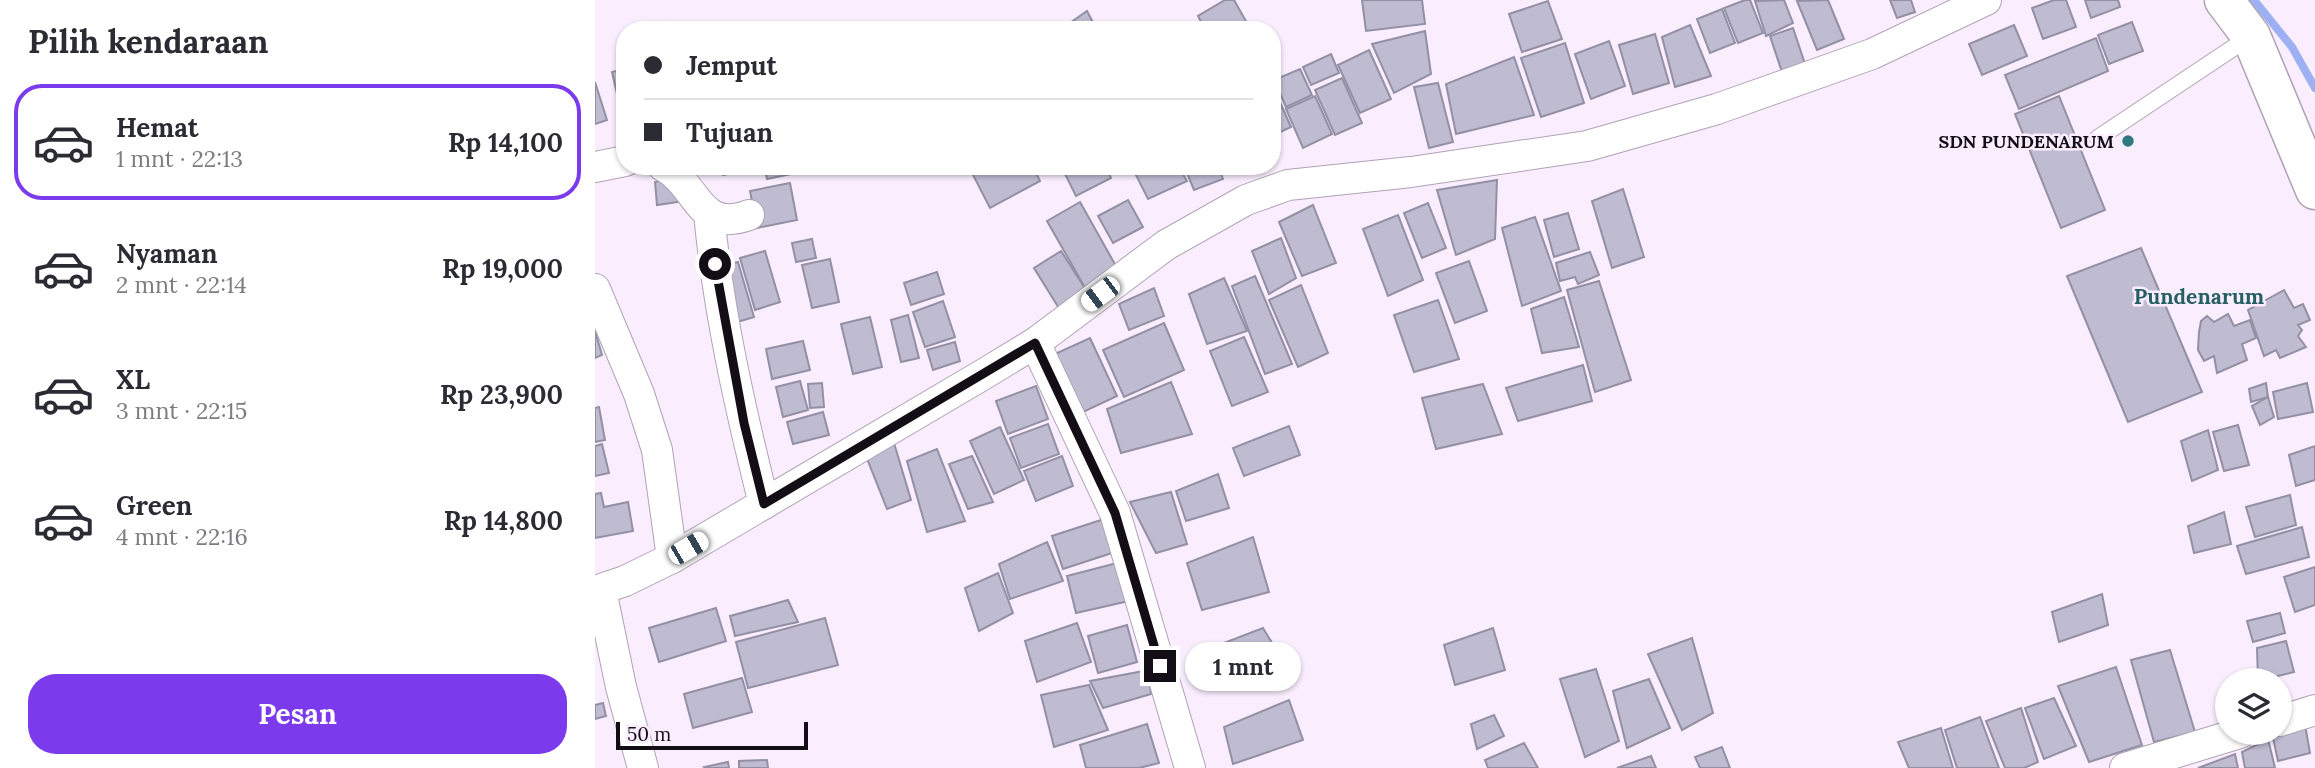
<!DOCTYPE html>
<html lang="id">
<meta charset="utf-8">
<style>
body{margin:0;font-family:Lora,serif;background:#f2f2f3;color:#2b2b33;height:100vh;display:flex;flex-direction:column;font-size:26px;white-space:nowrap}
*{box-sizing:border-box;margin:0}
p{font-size:23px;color:#7c7c81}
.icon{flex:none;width:38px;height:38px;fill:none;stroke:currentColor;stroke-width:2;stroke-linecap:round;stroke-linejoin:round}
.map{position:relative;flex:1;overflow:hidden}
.side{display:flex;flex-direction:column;background:#fff;width:595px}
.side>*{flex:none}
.banner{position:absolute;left:21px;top:21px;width:665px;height:154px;border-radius:28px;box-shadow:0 2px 5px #0004;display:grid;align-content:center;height:154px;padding:0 28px;background:#fff}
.buttons{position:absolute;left:1620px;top:668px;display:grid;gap:14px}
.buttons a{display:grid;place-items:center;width:77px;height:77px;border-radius:50%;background:#fff;box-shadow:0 2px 5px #0004;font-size:35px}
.scale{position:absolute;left:21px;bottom:18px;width:192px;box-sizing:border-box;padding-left:7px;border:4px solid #130e15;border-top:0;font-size:19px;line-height:24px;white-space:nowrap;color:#130e15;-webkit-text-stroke:5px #faeefe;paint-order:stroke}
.end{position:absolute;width:32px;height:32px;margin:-16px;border:9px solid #130e15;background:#fff;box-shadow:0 0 0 4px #fff}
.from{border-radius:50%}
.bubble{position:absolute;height:49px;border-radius:24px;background:#fff;box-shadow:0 2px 5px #0004;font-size:23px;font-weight:800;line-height:49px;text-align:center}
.car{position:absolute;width:21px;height:42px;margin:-21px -10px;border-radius:9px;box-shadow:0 0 5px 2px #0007;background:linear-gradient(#fff 24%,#345 0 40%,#fff 0 76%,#345 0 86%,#fff 0)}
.banner b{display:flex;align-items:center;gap:24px;height:66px;font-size:26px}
.banner b+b{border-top:2px solid #e1e1e2}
.banner i{width:18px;height:18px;background:#2b2b33}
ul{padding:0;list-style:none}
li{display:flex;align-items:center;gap:21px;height:116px;margin:0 14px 10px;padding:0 14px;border:4px solid transparent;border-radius:28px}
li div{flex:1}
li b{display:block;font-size:26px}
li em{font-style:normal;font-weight:800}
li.on{border-color:#7c3aed}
li>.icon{width:63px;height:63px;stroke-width:1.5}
h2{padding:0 28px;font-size:32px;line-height:84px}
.primary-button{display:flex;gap:14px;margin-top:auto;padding:14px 28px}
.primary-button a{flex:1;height:80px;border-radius:28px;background:#7c3aed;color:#fff;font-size:28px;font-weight:800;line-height:80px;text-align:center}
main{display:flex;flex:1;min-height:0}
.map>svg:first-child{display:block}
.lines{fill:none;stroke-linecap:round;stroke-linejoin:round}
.stream{stroke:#9cb0f3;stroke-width:8}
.building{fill:#bfbbd1;stroke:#938fa4;stroke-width:2}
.lane-casing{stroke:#b0a2b5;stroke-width:18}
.street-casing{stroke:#b0a2b5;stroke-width:32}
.secondary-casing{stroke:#b0a2b5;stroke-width:41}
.lane{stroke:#fff;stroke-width:16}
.street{stroke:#fff;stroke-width:30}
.secondary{stroke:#fff;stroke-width:38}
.route{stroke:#130e15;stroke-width:9}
.poi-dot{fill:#30797e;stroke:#faeefe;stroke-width:2.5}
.labels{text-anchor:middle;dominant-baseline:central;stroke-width:5;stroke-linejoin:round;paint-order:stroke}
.poi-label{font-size:18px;font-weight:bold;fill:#130e15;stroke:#faeefe;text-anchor:end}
.quarter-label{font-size:21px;font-weight:bold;fill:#255f64;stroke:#faeefe}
</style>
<main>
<section class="side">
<h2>Pilih kendaraan</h2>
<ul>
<li class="on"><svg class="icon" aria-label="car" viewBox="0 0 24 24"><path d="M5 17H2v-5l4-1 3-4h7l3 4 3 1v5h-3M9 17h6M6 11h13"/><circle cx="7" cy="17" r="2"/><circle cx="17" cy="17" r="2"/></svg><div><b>Hemat</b><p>1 mnt · 22:13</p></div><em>Rp 14,100</em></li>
<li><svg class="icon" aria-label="car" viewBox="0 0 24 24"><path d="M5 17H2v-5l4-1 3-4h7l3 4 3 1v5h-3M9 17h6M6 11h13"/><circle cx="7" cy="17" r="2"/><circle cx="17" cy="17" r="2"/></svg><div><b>Nyaman</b><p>2 mnt · 22:14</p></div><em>Rp 19,000</em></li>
<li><svg class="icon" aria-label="car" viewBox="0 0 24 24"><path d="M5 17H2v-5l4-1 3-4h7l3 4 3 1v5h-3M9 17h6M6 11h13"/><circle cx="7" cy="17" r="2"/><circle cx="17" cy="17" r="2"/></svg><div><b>XL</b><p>3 mnt · 22:15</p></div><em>Rp 23,900</em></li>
<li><svg class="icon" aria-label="car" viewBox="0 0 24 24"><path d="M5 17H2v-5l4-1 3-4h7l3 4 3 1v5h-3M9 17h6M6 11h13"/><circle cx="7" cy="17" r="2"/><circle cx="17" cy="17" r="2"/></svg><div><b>Green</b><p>4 mnt · 22:16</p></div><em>Rp 14,800</em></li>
</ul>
<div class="primary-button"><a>Pesan</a></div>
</section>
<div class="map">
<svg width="1720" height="768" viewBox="0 0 1720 768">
<rect width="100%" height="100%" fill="#faeefe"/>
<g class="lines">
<polyline class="stream" points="1659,0 1697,47 1720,88"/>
</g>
<g class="building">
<polygon points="630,0 639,0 656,30 610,30 603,16"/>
<polygon points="767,0 827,0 830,24 771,31"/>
<polygon points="1150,0 1155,0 1168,33 1143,43 1129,8"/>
<polygon points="1189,0 1198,23 1171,36 1160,1"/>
<polygon points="1233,0 1249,39 1222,50 1202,1"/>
<polygon points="1295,0 1316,0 1320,12 1302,18"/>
<polygon points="1459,0 1471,0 1481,27 1448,39 1437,8"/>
<polygon points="1490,0 1523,0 1525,7 1496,18"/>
<polygon points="953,1 967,39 927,52 914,14"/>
<polygon points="1127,9 1140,43 1115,53 1102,19"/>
<polygon points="492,11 502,30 465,30"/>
<polygon points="72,22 75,30 50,30"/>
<polygon points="1537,22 1548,51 1514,64 1503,35"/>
<polygon points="1095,25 1116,76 1080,87 1067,37"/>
<polygon points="1419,25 1432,56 1387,75 1374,44"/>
<polygon points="1198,28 1210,64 1187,72 1175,36"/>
<polygon points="830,31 836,74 799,93 777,44"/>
<polygon points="1060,34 1074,83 1038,94 1024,45"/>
<polygon points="1501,38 1513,71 1424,109 1410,75"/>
<polygon points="1014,41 1030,86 996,99 980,54"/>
<polygon points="970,43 989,103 946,117 926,58"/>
<polygon points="774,50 796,99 765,113 743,65"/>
<polygon points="736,54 744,73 716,85 708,67"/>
<polygon points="919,57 939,115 861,134 851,84"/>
<polygon points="30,69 30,129 17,72"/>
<polygon points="705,69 717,95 691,107 679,80"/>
<polygon points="747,78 767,123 740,135 720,90"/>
<polygon points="0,82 12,120 0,124"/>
<polygon points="843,83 858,142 834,148 819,87"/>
<polygon points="677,84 696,127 677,136"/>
<polygon points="720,96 737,134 708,148 691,109"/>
<polygon points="1464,96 1510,210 1466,228 1420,114"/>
<polygon points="126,166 166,166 166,167 128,175"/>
<polygon points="169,166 200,166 201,173 172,179"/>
<polygon points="391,166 438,166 445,181 395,208 377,173"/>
<polygon points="480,166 510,166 516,178 481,196 469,172"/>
<polygon points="548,166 583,166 592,181 553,199 539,171"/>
<polygon points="589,166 623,166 628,179 599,190"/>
<polygon points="80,179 83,202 62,205 60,182"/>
<polygon points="902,180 900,239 861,255 842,190"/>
<polygon points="195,183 202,220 162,228 155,191"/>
<polygon points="1028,189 1049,257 1017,268 997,201"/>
<polygon points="533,200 548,227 518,243 503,216"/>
<polygon points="485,202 526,275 493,293 452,221"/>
<polygon points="833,203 851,248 827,258 809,213"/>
<polygon points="718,205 741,263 707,276 684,222"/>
<polygon points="973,213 984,249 959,257 949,220"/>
<polygon points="803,215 828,280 793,296 768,229"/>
<polygon points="940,217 966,291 927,306 907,228"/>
<polygon points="686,238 701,278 674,294 657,251"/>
<polygon points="217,239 221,258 201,262 197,243"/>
<polygon points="1546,248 1607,392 1533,422 1472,276"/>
<polygon points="170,251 185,302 160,310 145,258"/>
<polygon points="466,251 493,293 465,310 439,268"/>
<polygon points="995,252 1004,275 983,284 980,277 965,281 961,263"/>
<polygon points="235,259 244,302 217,308 207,265"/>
<polygon points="874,261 892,311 860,323 841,273"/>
<polygon points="143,262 159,317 139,323 123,267"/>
<polygon points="342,272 349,294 316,305 309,283"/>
<polygon points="660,276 697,364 670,374 637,286"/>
<polygon points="629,278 652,331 612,344 594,294"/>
<polygon points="1004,281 1036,380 1000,392 972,290"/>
<polygon points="706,285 733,353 703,367 674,300"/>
<polygon points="559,288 569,316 534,330 524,304"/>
<polygon points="1689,290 1699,308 1708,304 1715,320 1703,325 1707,330 1703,336 1711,347 1685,358 1681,350 1669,356 1653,310"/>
<polygon points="969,297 984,347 947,353 936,309"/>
<polygon points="843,300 864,359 819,372 799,315"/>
<polygon points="348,301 360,337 330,347 318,312"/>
<polygon points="1633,314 1639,326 1655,320 1661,338 1647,344 1652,360 1622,373 1619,356 1609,361 1603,350 1604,332 1606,321 1612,316 1619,322"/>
<polygon points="313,315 324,358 306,362 296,320"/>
<polygon points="275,317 287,367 258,374 246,324"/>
<polygon points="569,323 589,370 529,397 508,350"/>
<polygon points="0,331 7,355 0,358"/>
<polygon points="649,337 673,392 637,406 615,351"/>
<polygon points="495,338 522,396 486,413 460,354"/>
<polygon points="208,341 215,370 177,379 171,349"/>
<polygon points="360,342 365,361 338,370 332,350"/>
<polygon points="988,365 997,401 923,421 911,388"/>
<polygon points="205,381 213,410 188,417 181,387"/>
<polygon points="576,382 597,434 526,453 512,409"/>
<polygon points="227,383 229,407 215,408 213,384"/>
<polygon points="1671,383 1673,397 1656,402 1654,389"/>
<polygon points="1712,383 1718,412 1683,419 1678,392"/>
<polygon points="888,384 907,434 841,449 827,398"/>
<polygon points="441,386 453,419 413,434 401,401"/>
<polygon points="1673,397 1679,417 1665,425 1657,406"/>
<polygon points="4,407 10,440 0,442 0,408"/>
<polygon points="228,412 234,435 198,444 192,422"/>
<polygon points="453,424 464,454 426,468 415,438"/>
<polygon points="1643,425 1654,465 1629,471 1618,432"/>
<polygon points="694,426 705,455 649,476 638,448"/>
<polygon points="405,427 429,480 399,494 375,441"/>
<polygon points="1613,430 1623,470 1597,481 1586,441"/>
<polygon points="299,443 316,500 292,509 271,456"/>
<polygon points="7,444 14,473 0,476 0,446"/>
<polygon points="1720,446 1720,480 1701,486 1694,455"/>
<polygon points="342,449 370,521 332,532 312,461"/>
<polygon points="377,456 398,502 373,509 354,464"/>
<polygon points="467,456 478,486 441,501 429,471"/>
<polygon points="623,474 634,508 591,521 581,491"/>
<polygon points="576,492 592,544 561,553 535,502"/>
<polygon points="6,493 9,507 33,502 38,531 0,538 0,494"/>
<polygon points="1695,495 1701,525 1660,537 1651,507"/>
<polygon points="1629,512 1636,544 1599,553 1593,526"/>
<polygon points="512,518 523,551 468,569 457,536"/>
<polygon points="1707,527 1714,557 1651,574 1642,546"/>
<polygon points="658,537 674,592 607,610 592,563"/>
<polygon points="452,542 468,581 415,599 404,564"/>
<polygon points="522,563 534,601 481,613 472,576"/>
<polygon points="1720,567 1720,605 1700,612 1689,577"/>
<polygon points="403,573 418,613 384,631 370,588"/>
<polygon points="1507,594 1513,625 1464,642 1457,612"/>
<polygon points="193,600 203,622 140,636 135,616"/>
<polygon points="121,608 131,641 64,662 54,628"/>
<polygon points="1685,613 1690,633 1658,642 1652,621"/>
<polygon points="230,618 243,665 153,688 141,642"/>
<polygon points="482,623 496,662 442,682 430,641"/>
<polygon points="532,625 542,662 503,673 493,636"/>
<polygon points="668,628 688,661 633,678 621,646"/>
<polygon points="898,628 910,670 860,685 849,645"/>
<polygon points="1097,638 1118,713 1087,730 1053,654"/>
<polygon points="1691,641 1699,672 1663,681 1662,648"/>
<polygon points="1575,650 1600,732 1559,742 1536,660"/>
<polygon points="1521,667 1547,745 1494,762 1463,686"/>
<polygon points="1001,669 1024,741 990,757 965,679"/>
<polygon points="554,670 556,694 508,708 495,681"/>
<polygon points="147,678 157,712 98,728 89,694"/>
<polygon points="1054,679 1075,728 1032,748 1018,691"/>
<polygon points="494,685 513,730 459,747 446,695"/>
<polygon points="1459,698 1481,746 1449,759 1430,708"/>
<polygon points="694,700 708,740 638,764 629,727"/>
<polygon points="8,703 11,716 0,719 0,705"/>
<polygon points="1426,708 1443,762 1429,768 1410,768 1391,721"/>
<polygon points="899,715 909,736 882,749 876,724"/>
<polygon points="1385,717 1404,768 1362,768 1350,730"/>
<polygon points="1709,719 1715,753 1683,761 1677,733 1685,733"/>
<polygon points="552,724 564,763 544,768 491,768 485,745"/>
<polygon points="1346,728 1358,768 1314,768 1303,742"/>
<polygon points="1673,739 1680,768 1650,768 1647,752"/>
<polygon points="929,743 943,768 893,768 890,760"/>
<polygon points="1127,747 1135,768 1105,768 1100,757"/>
<polygon points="1640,754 1643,768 1603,768"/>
<polygon points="1056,756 1061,768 1022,768"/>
<polygon points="172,760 173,768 144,768 144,761"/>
<polygon points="133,762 134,768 110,768 109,767"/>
</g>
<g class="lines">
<defs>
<polyline id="lane" points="1503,138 1656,36"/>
<g id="street">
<path d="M68,166C103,184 103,234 154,215"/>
<polyline points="0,167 30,161"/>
<path d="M114,213C123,311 145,408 169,504"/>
<polyline points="0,289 44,394 62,450 77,558"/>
<polyline points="440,343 520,513 595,768"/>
<polyline points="6,590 26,687 48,768"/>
<polyline points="0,591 30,581 77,558 389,374 440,343 571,245 651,200 693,185 816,172 992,146 1122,109 1277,54 1391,0"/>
<polyline points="1685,721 1720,710"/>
<polyline points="1530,768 1645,733"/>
</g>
<polyline id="secondary" points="1629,0 1656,36 1720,190"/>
</defs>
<use href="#lane" class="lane-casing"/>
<use href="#street" class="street-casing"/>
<use href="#secondary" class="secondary-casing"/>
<use href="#lane" class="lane"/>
<use href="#street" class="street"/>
<use href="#secondary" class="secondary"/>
</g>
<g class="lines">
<polyline class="route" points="120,264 149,423 169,504 440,343 520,513 565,666"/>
</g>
<circle class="poi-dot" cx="1533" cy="141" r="7"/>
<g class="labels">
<g class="poi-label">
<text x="1519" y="141">SDN PUNDENARUM</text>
</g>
<g class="quarter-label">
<text x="1604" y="296">Pundenarum</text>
</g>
</g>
</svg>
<div class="buttons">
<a><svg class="icon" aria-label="layers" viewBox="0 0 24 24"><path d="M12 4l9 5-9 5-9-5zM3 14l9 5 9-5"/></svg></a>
</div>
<div class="scale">50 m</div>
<i class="end from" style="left:120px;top:264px"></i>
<i class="end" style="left:565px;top:666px"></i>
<div class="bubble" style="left:590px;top:642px;width:116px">1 mnt</div>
<i class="car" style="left:505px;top:294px;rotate:233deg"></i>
<i class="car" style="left:93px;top:548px;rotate:60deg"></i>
<div class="banner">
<b><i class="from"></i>Jemput</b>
<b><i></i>Tujuan</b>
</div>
</div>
</main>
